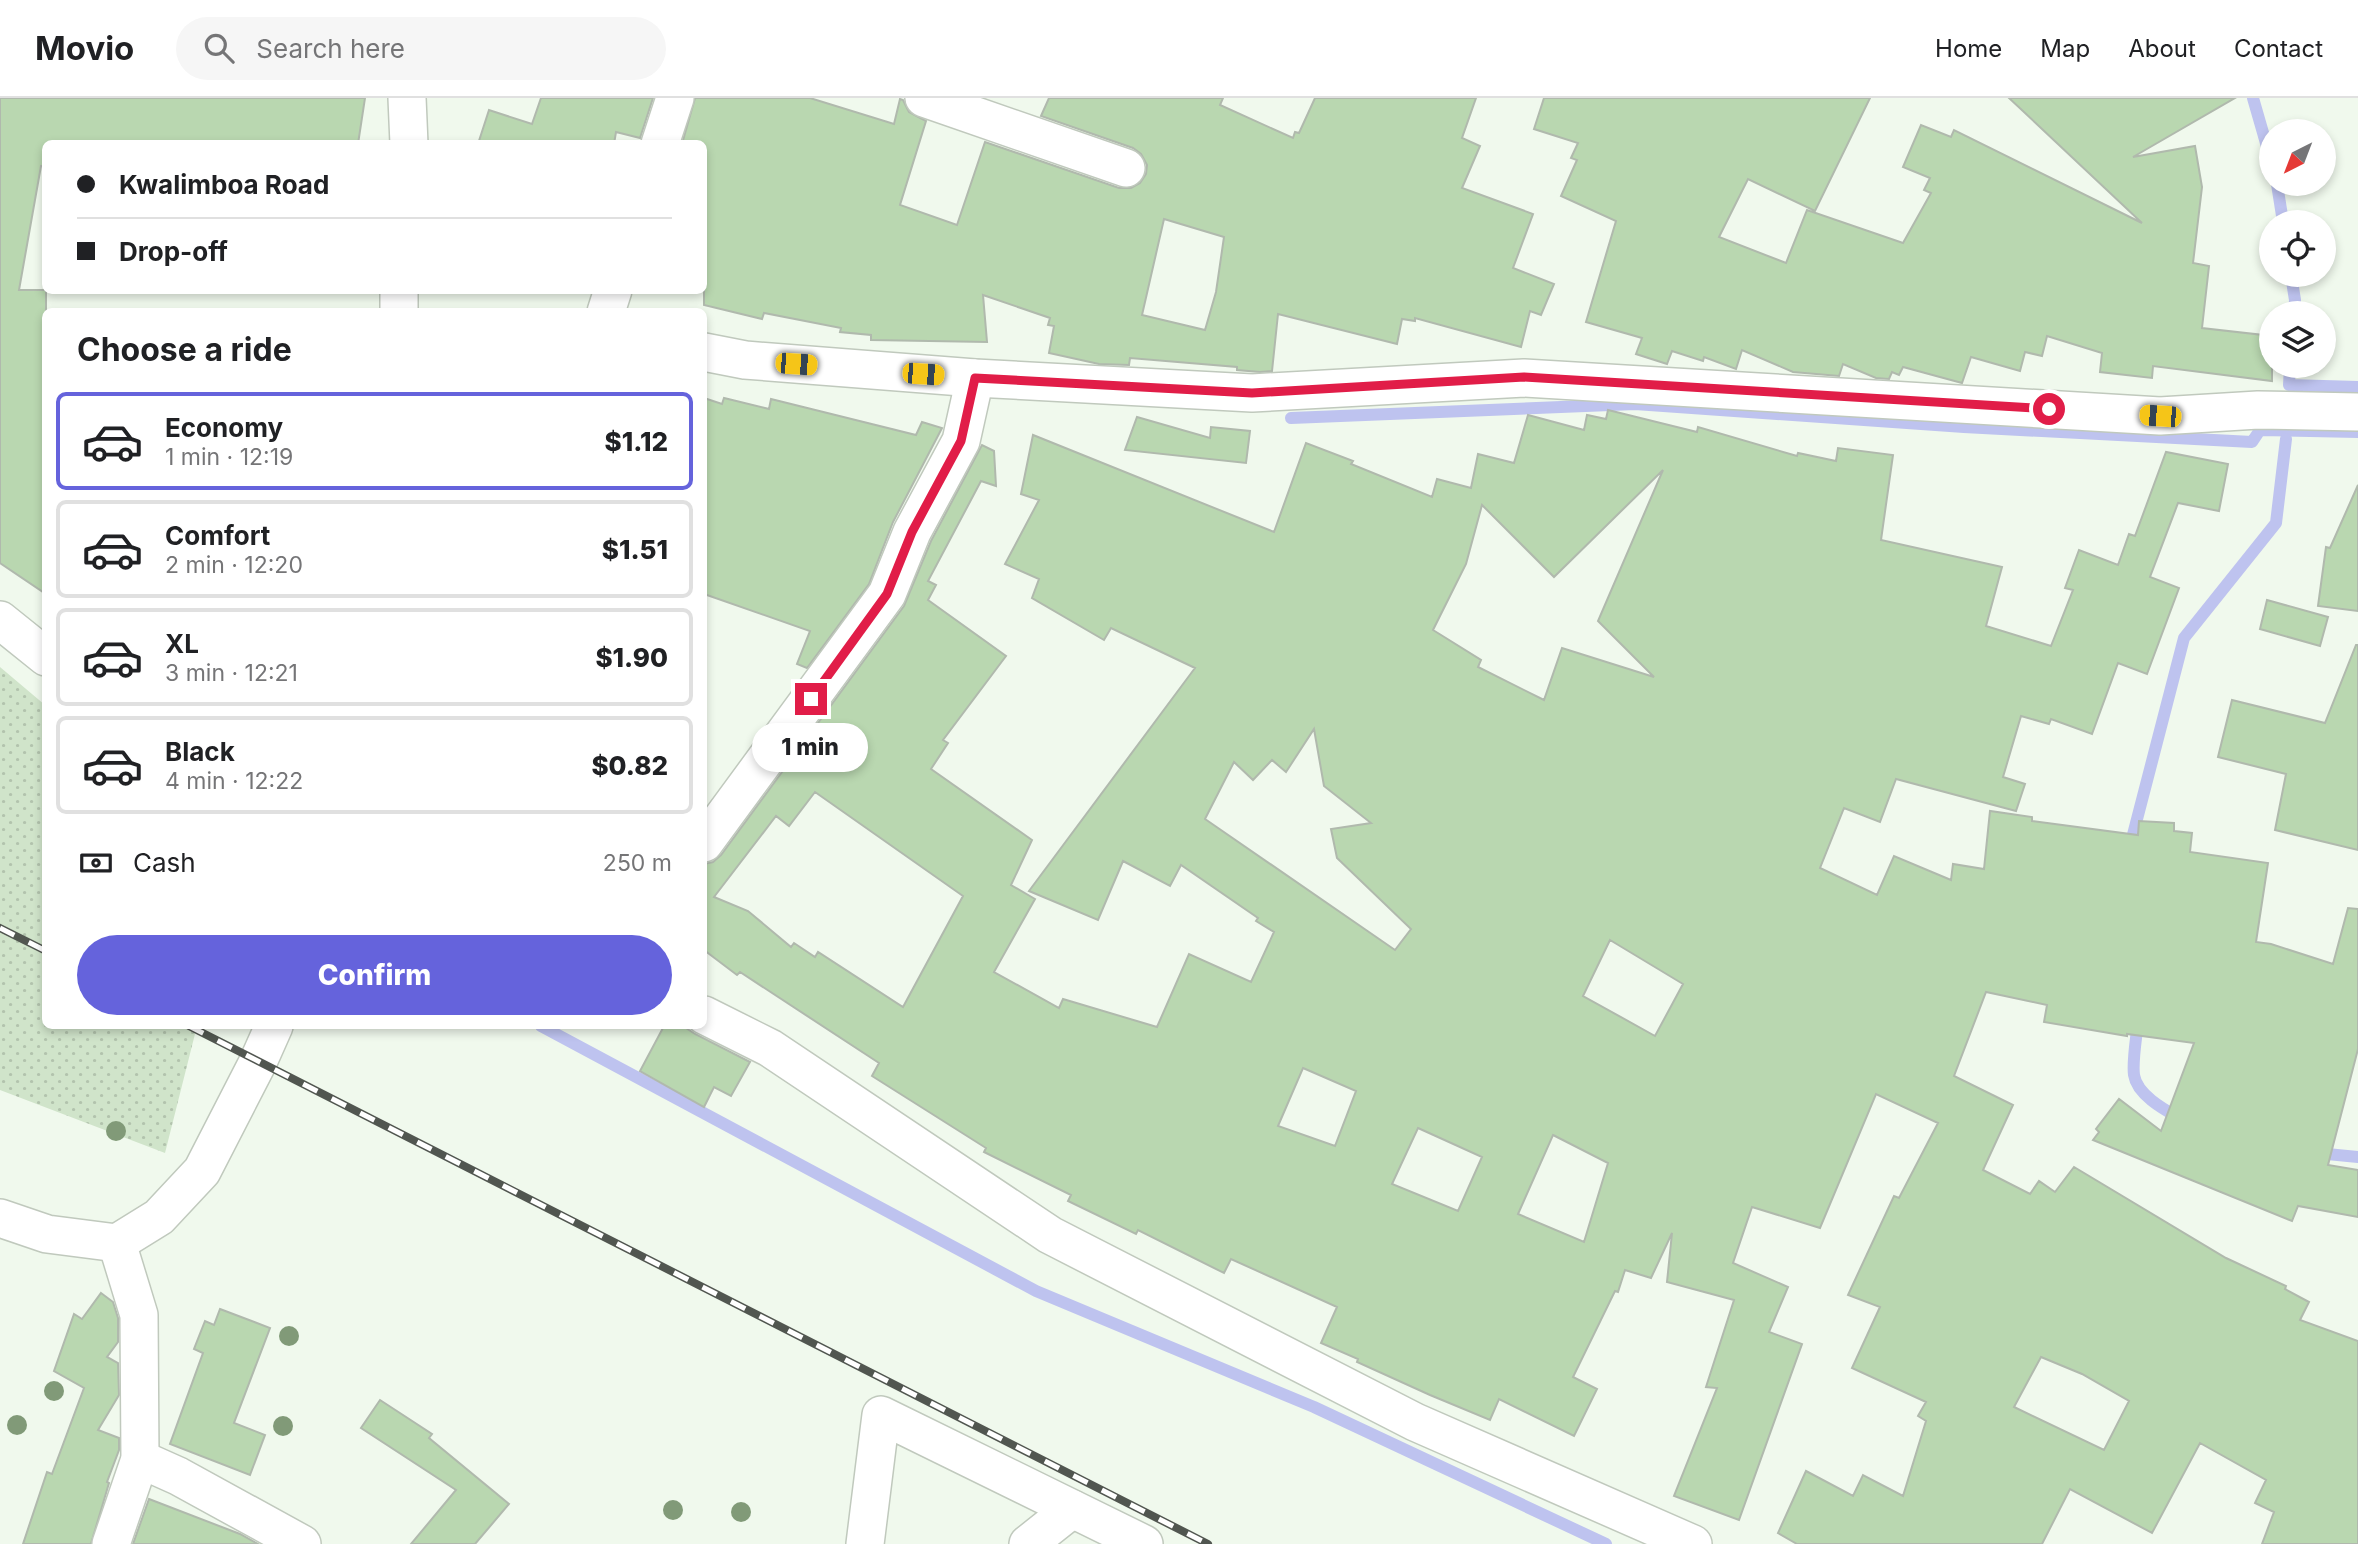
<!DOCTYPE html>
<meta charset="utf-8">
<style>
body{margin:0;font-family:Inter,sans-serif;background:#f6f6f6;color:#202124;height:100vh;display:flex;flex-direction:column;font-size:26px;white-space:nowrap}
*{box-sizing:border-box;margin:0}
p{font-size:23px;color:#757577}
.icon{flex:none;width:38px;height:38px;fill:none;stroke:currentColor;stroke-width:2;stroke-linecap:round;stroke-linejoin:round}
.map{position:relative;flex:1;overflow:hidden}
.sheet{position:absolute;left:42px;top:210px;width:665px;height:721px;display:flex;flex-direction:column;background:#fff;border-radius:10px;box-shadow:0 4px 10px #0003}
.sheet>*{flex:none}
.top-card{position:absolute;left:42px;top:42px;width:665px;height:154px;border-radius:10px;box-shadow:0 4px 10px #0003;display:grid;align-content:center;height:154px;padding:0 35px;background:#fff}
.needle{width:46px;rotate:222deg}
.controls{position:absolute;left:2259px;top:21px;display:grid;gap:14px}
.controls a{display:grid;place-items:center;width:77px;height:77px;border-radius:50%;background:#fff;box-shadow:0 4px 10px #0003;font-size:35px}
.end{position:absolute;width:32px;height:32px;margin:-16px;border:9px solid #e11d48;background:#fff;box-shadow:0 0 0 4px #fff}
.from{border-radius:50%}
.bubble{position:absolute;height:49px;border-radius:24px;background:#fff;box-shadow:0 4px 10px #0003;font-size:23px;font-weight:800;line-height:49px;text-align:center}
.car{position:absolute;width:21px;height:42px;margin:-21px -10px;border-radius:9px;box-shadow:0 0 5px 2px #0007;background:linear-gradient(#f5c518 24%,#345 0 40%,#f5c518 0 76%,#345 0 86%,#f5c518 0)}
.top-card b{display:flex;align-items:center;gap:24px;height:66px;font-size:26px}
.top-card b+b{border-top:2px solid #e0e0e0}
.top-card i{width:18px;height:18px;background:#202124}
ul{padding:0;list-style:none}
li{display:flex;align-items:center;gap:21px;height:98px;margin:0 14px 10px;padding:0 21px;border:4px solid #e0e0e0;border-radius:10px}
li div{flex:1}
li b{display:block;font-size:26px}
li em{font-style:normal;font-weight:800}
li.active{border-color:#6563dc}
li>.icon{width:63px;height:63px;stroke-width:1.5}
h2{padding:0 35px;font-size:32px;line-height:84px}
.pay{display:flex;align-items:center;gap:18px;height:77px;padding:0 35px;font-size:26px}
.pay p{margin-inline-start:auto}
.action{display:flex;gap:14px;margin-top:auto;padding:14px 35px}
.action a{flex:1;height:80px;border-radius:42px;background:#6563dc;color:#fff;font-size:28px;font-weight:800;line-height:80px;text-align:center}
header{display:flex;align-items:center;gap:42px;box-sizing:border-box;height:98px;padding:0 35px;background:#fff;border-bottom:2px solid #e0e0e0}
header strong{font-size:33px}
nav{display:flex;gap:38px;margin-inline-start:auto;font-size:24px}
.search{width:490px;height:63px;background:#f6f6f6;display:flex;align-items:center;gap:18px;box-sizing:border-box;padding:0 24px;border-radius:38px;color:#757577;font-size:26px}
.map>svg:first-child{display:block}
.grass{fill:url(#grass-dots)}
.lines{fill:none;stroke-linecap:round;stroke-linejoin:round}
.stream{stroke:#bec3ef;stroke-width:12}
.building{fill:#b9d7b0;stroke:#b0b9ad;stroke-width:2;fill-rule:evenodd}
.minor-casing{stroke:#c0c9bd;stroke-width:40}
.minor{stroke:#fff;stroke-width:37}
.rail-casing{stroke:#515650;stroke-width:8}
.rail{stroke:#fff;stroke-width:5;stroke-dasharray:16;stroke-linecap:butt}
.tree{fill:#819a78}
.route{stroke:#e11d48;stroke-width:9}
</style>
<header>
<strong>Movio</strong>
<div class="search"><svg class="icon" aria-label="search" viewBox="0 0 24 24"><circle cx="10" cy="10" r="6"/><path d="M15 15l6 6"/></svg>Search here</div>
<nav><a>Home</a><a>Map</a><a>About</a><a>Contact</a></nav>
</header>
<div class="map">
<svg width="2358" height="1446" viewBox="0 0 2358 1446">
<defs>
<pattern id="grass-dots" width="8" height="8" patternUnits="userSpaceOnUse" patternTransform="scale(1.75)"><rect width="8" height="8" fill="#d0e4ca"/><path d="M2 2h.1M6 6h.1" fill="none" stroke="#b2c3ad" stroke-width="1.8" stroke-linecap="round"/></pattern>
</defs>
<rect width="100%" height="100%" fill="#f0f9ed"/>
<polygon class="grass" points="0,569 45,607 46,928 197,928 165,1055 0,992"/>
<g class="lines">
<g class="stream">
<polyline points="2253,0 2272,66"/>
<polyline points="2277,86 2283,124"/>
<polyline points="2291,177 2295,202 2294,215"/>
<polyline points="2290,268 2289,287 2358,289"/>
<polyline points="1291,320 1635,306 1964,329 2252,344 2260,332 2358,334"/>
<polyline points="2129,752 2184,540 2276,425 2286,341"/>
<path d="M2138,922C2137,937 2132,962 2134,977C2137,997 2165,1012 2181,1021"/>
<polyline points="541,928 1036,1193 1314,1309 1606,1446"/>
<polyline points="2317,1055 2358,1059"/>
</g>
</g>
<g class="building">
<polygon points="0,0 365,0 358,46 46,46 46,69 41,68 19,192 46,192 46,496 0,465"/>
<polygon points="541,0 653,0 640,40 616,34 614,46 478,46 489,12 532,26"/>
<path d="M695,0H810L894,26L900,1L903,2L909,14L926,23L900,107L957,127L985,44L1119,90H1131L1140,85L1146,76L1147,67L1141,56L1133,50L1041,18L1049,0H1223L1220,7L1293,40L1295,34L1299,35L1315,0H1476L1462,40L1480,48L1462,90L1533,116L1513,170L1554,186L1541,217L1530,213L1521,249L1415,220V223L1402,221L1397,246L1278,216L1272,273L1260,274L1237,272V269L1130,260L1129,267L1099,266L1049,255L1054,228L1048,227L1050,220L983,197L987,244L871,242V237L840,234L841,230L764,215L762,221L704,207V46H682ZM1164,121L1224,139L1216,194L1205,232L1142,217Z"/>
<polygon points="1544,0 1870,0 1815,113 1748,81 1719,139 1786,165 1807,112 1903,145 1931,95 1924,92 1930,80 1903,69 1921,27 1951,39 1954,32 2142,125 2009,0 2235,0 2133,59 2195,48 2202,89 2193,165 2209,168 2202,230 2272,238 2272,283 2153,268 2152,280 2100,274 2102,255 2047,238 2042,258 2025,254 2020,273 1971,259 1962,285 1903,269 1899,277 1892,274 1889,281 1876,280 1843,266 1839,278 1793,274 1742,252 1736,271 1704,259 1703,263 1672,253 1667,266 1636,256 1642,240 1586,224 1616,123 1561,98 1577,62 1571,60 1578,45 1534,31"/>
<polygon points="704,300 722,306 724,300 769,311 771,301 916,337 922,324 942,330 893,424 869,486 807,570 797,566 810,533 704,496"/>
<path d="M1608,312L1697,334L1698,329L1797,358L1798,355L1836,363L1838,350L1893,357L1881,442L2002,469L1986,528L2051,548L2073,492L2065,490L2079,452L2118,467L2129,436L2135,438L2166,354L2228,366L2219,413L2178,405L2150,479L2179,490L2147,576L2118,565L2092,636L2051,621L2049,626L2021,618L2003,679L2025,686L2016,713L1896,681L1880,724L1844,710L1820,770L1877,797L1894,758L1951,782L1953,766L1984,771L1990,713L2032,719V723L2138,737L2139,723L2174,725V733L2192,735L2190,754L2268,765L2256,844L2271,846L2333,866L2348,810L2358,811V951L2328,1067L2358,1072V1119L2298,1108L2292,1123L2093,1042L2099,1034L2096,1031L2119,1001L2161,1033L2194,945L2127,936V938L2044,924L2047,907L1986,894L1954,978L2013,1007L1983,1072L2030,1096L2039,1083L2055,1094L2074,1069L2226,1160L2286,1188L2285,1191L2309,1204L2300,1222L2358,1243V1446H2262L2274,1414L2255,1405L2266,1382L2200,1345L2152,1435L2070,1391L2042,1446H1797L1778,1435L1806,1373L1853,1398L1863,1377L1903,1398L1926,1323L1918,1318L1926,1304L1852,1270L1880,1209L1848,1197L1894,1098L1899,1100L1938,1025L1876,996L1820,1130L1752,1109L1733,1165L1788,1189L1769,1234L1802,1246L1739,1422L1674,1398L1717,1290L1706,1289L1734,1202L1667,1184L1672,1135L1651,1180L1625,1172L1618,1194L1615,1193L1573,1279L1597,1291L1574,1338L1499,1301L1490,1322L1430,1297L1357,1264L1358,1261L1321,1245L1337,1209L1231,1161L1224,1175L1138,1132L1136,1136L1068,1103L1071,1097L984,1054L986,1050L872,978L879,965L740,874L737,877L704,852V766L713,764L721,757L904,508L931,443L982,347L994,353L996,388L981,383L928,483L936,487L928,502L1006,558L943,642L948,645L931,671L1032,742L1011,787L1035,801L994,874L1059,910L1063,901L1157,929L1189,856L1251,884L1274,834L1256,823L1258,820L1181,767L1170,788L1123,763L1098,822L1029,793L1195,570L1111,530L1104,542L1032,500L1039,481L1005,466L1039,402L1021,396L1033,337L1274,434L1306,345L1353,363L1351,366L1432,399L1437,381L1471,390L1478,356L1514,365L1528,317L1584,332L1587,317L1606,321ZM1663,372L1598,523L1654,579L1562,550L1544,602L1478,569L1481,562L1433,532L1466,466L1482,407L1554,479ZM1314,631L1324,688L1371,725L1331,731L1337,760L1411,831L1395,852L1205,721L1234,664L1253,682L1272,662L1286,674ZM815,694L963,798L903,909L818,854L815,859L794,845L791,849L748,813L714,799L776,718L789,728ZM1610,842L1683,886L1655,938L1583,898ZM1303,970L1356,993L1335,1048L1278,1028ZM1418,1030L1482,1059L1458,1113L1392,1086ZM1553,1037L1608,1065L1584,1144L1518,1116ZM2041,1259L2082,1276L2129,1303L2104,1352L2014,1309Z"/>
<polygon points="1137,319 1210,340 1211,329 1250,333 1246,365 1125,352"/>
<polygon points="2358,387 2358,513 2318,508 2326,449 2330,450"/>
<polygon points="2267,502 2328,519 2320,548 2260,531"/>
<polygon points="2356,547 2358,547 2358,752 2275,732 2286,676 2218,659 2232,602 2325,625"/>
<polygon points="664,928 683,928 695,936 750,964 731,998 714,989 704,1009 640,973"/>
<polygon points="101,1195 113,1204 118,1220 118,1244 107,1259 118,1265 119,1297 98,1332 119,1340 119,1352 107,1384 109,1385 91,1446 23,1446 47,1374 52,1376 84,1290 54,1273 74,1216 82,1221"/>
<polygon points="220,1211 270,1230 234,1325 265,1337 250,1377 170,1346 203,1255 194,1251 205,1223 214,1227"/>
<polygon points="380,1302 432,1336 429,1340 509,1406 475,1446 411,1446 456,1392 361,1330"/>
<polygon points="149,1401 240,1436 258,1446 133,1446"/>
</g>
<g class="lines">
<defs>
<g id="minor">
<polyline points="407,0 409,46"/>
<polyline points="924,0 1126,70"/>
<polyline points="660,46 675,0"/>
<polyline points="399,192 399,214"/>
<polyline points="606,214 613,192"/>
<polyline points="704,254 745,262 975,280 1252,295 1524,280 2160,318 2258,312 2358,314"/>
<polyline points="0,522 46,559"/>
<polyline points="704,745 887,496 912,434 961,343 975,280"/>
<polyline points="704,917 770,950 1050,1137 1415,1324 1693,1446"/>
<polyline points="0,1120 47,1136 117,1145 159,1119 202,1073 258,964 274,928"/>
<polyline points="140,1361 178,1378 302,1446"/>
<polyline points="111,1446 140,1361 139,1217 117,1145"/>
<polyline points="865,1446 881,1317 1144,1446"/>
<polyline points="1028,1446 1072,1411"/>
</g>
</defs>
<use href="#minor" class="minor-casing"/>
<use href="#minor" class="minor"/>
<defs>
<g id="rail">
<polyline points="0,830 46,853"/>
<polyline points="189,928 1208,1446"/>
</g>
</defs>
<use href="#rail" class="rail-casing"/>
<use href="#rail" class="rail"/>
</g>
<g class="tree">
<circle cx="116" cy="1033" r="10"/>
<circle cx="289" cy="1238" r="10"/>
<circle cx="54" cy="1293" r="10"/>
<circle cx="17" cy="1327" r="10"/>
<circle cx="283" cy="1328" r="10"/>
<circle cx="673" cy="1412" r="10"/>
<circle cx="741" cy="1414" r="10"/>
</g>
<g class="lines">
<polyline class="route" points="811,601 887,496 912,434 961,343 975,280 1252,295 1524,279 2049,311"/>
</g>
</svg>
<div class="controls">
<a><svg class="needle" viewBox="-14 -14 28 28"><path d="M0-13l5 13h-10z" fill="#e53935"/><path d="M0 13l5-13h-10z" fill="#757577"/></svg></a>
<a><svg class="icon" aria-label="locate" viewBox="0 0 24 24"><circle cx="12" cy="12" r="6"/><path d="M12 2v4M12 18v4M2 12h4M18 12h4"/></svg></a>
<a><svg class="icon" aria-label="layers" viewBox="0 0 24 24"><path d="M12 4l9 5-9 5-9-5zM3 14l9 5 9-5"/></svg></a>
</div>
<i class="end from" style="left:2049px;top:311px"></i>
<i class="end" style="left:811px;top:601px"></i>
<div class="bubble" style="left:752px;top:625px;width:116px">1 min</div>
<i class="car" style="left:796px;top:266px;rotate:94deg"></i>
<i class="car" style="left:923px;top:276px;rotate:94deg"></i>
<i class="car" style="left:2160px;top:318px;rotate:274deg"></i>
<div class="top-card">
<b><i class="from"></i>Kwalimboa Road</b>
<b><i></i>Drop-off</b>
</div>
<section class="sheet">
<h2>Choose a ride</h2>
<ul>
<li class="active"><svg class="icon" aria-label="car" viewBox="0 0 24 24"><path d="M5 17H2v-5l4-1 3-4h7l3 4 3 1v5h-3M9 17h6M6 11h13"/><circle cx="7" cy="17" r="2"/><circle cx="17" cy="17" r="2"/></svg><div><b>Economy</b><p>1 min · 12:19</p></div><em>$1.12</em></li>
<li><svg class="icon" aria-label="car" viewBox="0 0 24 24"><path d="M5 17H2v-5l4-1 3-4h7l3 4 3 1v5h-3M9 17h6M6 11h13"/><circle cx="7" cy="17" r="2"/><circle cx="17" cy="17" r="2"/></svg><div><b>Comfort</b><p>2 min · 12:20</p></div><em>$1.51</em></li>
<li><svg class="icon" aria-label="car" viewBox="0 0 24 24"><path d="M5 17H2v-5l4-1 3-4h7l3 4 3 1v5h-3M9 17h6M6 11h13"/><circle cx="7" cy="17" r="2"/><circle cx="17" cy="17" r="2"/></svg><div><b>XL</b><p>3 min · 12:21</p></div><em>$1.90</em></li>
<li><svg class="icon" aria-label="car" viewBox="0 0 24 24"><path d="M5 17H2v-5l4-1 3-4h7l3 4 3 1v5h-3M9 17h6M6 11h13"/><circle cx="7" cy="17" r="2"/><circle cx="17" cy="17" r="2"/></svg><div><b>Black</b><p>4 min · 12:22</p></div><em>$0.82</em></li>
</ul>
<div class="pay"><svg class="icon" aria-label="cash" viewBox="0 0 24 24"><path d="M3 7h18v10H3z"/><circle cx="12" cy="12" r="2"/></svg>Cash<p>250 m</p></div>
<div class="action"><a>Confirm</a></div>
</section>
</div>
